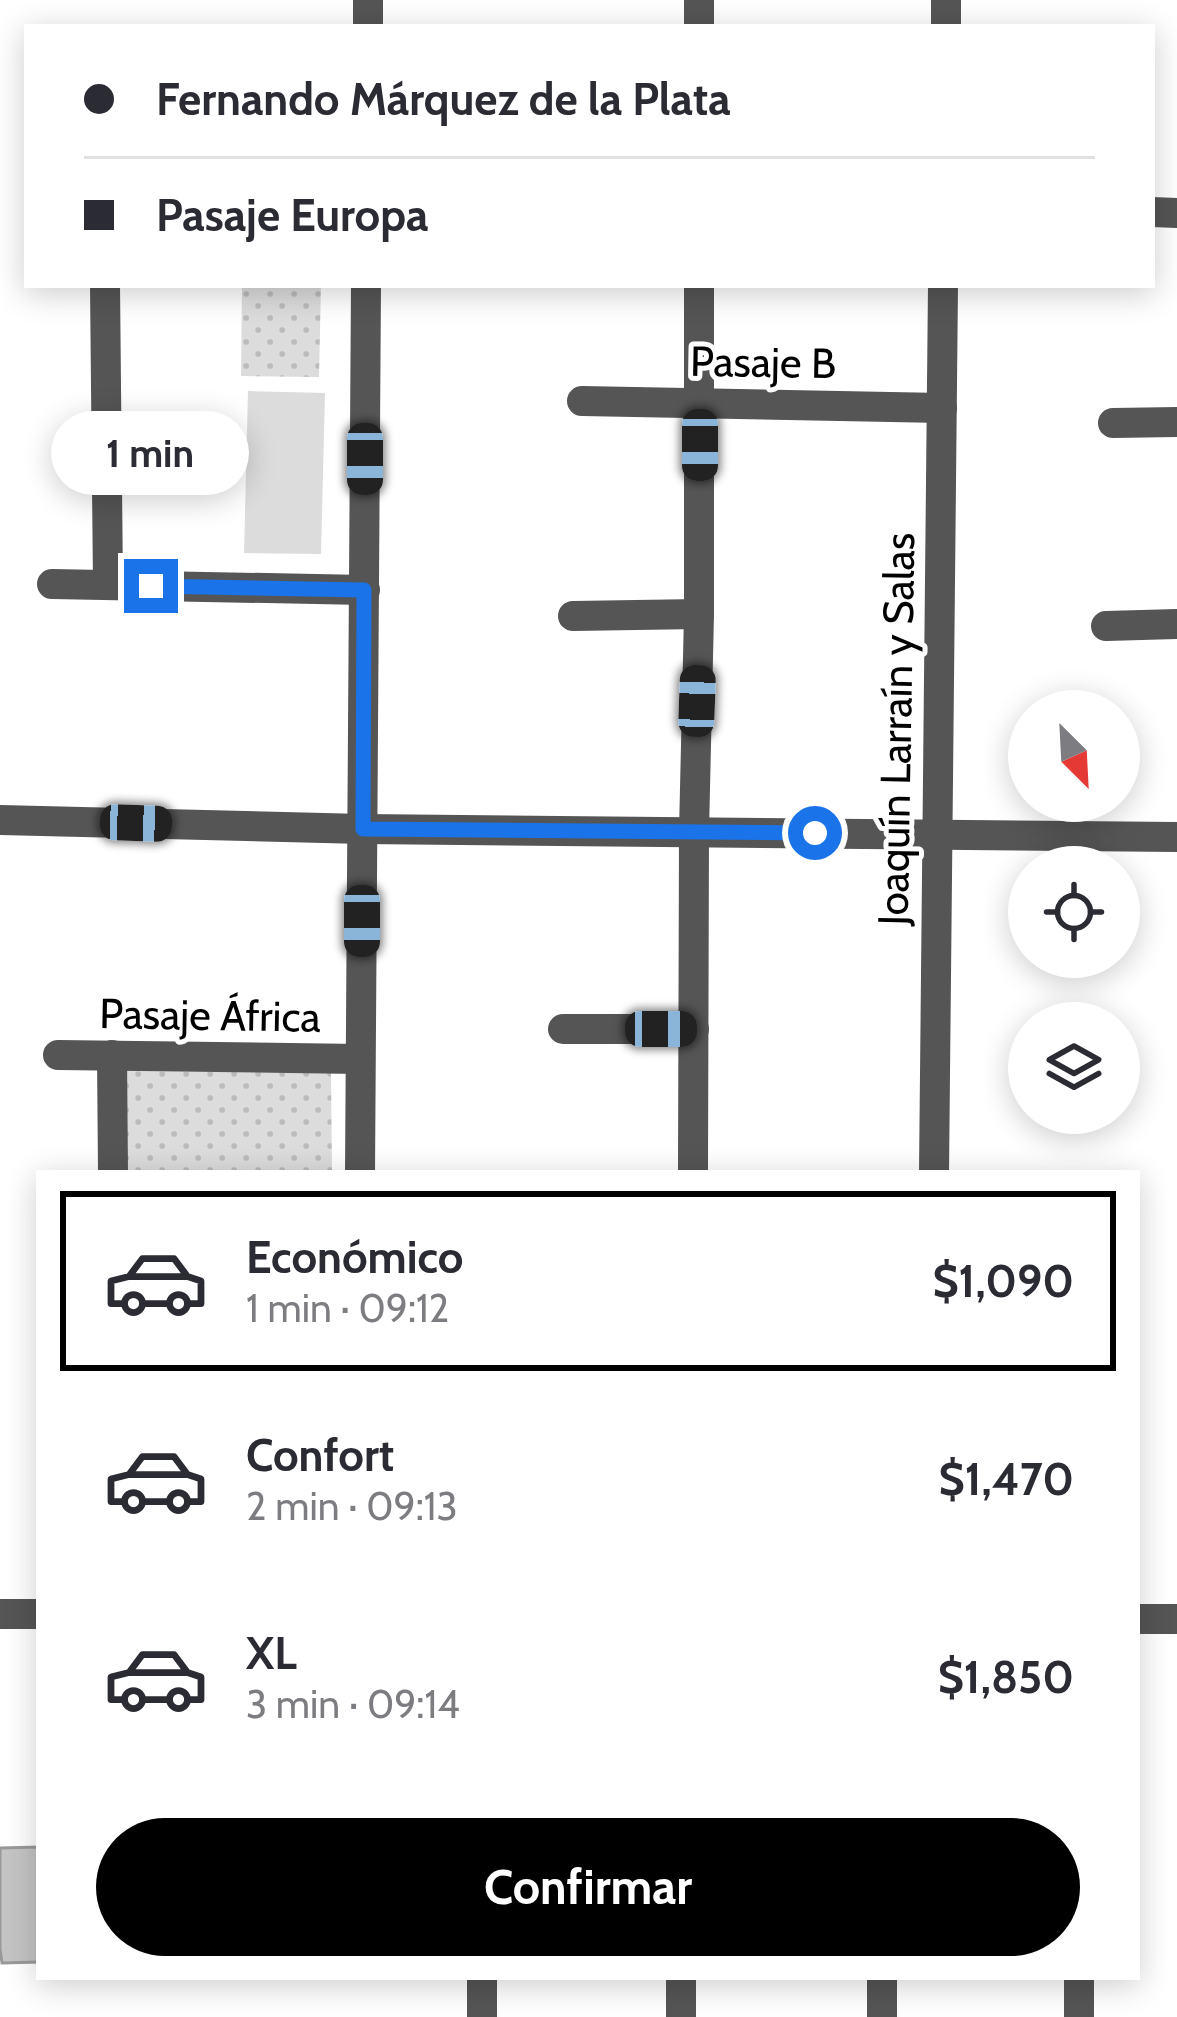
<!DOCTYPE html>
<html lang="es">
<meta charset="utf-8">
<style>
body{margin:0;font-family:Cabin,sans-serif;background:#f7f7f7;color:#2b2b33;height:100vh;display:flex;flex-direction:column;font-size:45px;white-space:nowrap}
*{box-sizing:border-box;margin:0}
p{font-size:39px;color:#7c7c81}
.icon{flex:none;width:66px;height:66px;fill:none;stroke:currentColor;stroke-width:2;stroke-linecap:round;stroke-linejoin:round}
.map{position:relative;flex:1;overflow:hidden}
.panel{position:absolute;left:36px;top:1170px;width:1104px;height:810px;display:flex;flex-direction:column;background:#fff;border-radius:0px;box-shadow:0 6px 30px #0003}
.panel>*{flex:none}
.hud{position:absolute;left:24px;top:24px;width:1131px;height:264px;border-radius:0px;box-shadow:0 6px 30px #0003;display:grid;align-content:center;height:264px;padding:0 60px;background:#fff}
.needle{width:78px;rotate:156deg}
.controls{position:absolute;left:1008px;top:690px;display:grid;gap:24px}
.controls a{display:grid;place-items:center;width:132px;height:132px;border-radius:50%;background:#fff;box-shadow:0 6px 30px #0003;font-size:60px}
.end{position:absolute;width:54px;height:54px;margin:-27px;border:15px solid #1a73e8;background:#fff;box-shadow:0 0 0 6px #fff}
.from{border-radius:50%}
.bubble{position:absolute;height:84px;border-radius:42px;background:#fff;box-shadow:0 6px 30px #0003;font-size:39px;font-weight:700;line-height:84px;text-align:center}
.car{position:absolute;width:36px;height:72px;margin:-36px -18px;border-radius:15px;box-shadow:0 0 9px 3px #0007;background:linear-gradient(#222 24%,#8ab4d8 0 40%,#222 0 76%,#8ab4d8 0 86%,#222 0)}
.hud b{display:flex;align-items:center;gap:42px;height:114px;font-size:45px}
.hud b+b{border-top:3px solid #e1e1e2}
.hud i{width:30px;height:30px;background:#2b2b33}
ul{padding:21px 0 0;list-style:none}
li{display:flex;align-items:center;gap:36px;height:180px;margin:0 24px 18px;padding:0 36px;border:6px solid transparent;border-radius:0px}
li div{flex:1}
li b{display:block;font-size:45px}
li em{font-style:normal;font-weight:700}
li.active{border-color:#000}
li>.icon{width:108px;height:108px;stroke-width:1.5}
.cta{display:flex;gap:24px;margin-top:auto;padding:24px 60px}
.cta a{flex:1;height:138px;border-radius:72px;background:#000;color:#fff;font-size:48px;font-weight:700;line-height:138px;text-align:center}
.map>svg:first-child{display:block}
.grass{fill:url(#grass-dots)}
.pitch{fill:#dcdcdc}
.building{fill:#c4c4c4;stroke:#999;stroke-width:3}
.lines{fill:none;stroke-linecap:round;stroke-linejoin:round}
.minor{stroke:#555;stroke-width:30}
.route{stroke:#1a73e8;stroke-width:15}
.labels{text-anchor:middle;dominant-baseline:central;stroke-width:10;stroke-linejoin:round;paint-order:stroke}
.street-label{font-size:42px;fill:#000;stroke:#fff}
</style>
<div class="map">
<svg width="1177" height="2017" viewBox="0 0 1177 2017">
<defs>
<pattern id="grass-dots" width="8" height="8" patternUnits="userSpaceOnUse" patternTransform="scale(3)"><rect width="8" height="8" fill="#dcdcdc"/><path d="M2 2h.1M6 6h.1" fill="none" stroke="#bbb" stroke-width="1.8" stroke-linecap="round"/></pattern>
</defs>
<rect width="100%" height="100%" fill="#fff"/>
<g class="grass">
<polygon points="242,285 321,285 319,377 241,376"/>
<polygon points="125,1071 331,1073 332,1173 123,1173"/>
</g>
<polygon class="pitch" points="248,391 325,393 321,554 244,553"/>
<polygon class="building" points="39,1847 39,1962 2,1963 0,1949 0,1848"/>
<g class="lines">
<g class="minor">
<polyline points="368,27 368,0"/>
<polyline points="699,27 699,0"/>
<polyline points="946,27 946,0"/>
<polyline points="1152,212 1177,213"/>
<polyline points="105,285 108,585"/>
<polyline points="582,401 942,408"/>
<polyline points="1113,423 1177,422"/>
<polyline points="52,584 365,590"/>
<polyline points="573,616 699,614"/>
<polyline points="1106,626 1177,624"/>
<polyline points="0,820 363,829 1177,837"/>
<polyline points="563,1029 694,1029"/>
<polyline points="58,1055 360,1059"/>
<polyline points="112,1055 113,1173"/>
<polyline points="360,1173 366,285"/>
<polyline points="693,1173 694,832 699,614 699,285"/>
<polyline points="934,1173 943,285"/>
<polyline points="0,1614 39,1614"/>
<polyline points="1137,1619 1177,1619"/>
<polyline points="482,1977 482,2017"/>
<polyline points="681,1977 681,2017"/>
<polyline points="1079,1977 1079,2017"/>
<polyline points="882,2017 882,1977"/>
</g>
</g>
<g class="lines">
<polyline class="route" points="151,586 364,590 363,829 815,833"/>
</g>
<g class="labels">
<g class="street-label">
<text transform="translate(763 362) rotate(1)">Pasaje B</text>
<text transform="translate(896 729) rotate(-89)">Joaquín Larraín y Salas</text>
<text transform="translate(210 1015) rotate(1)">Pasaje África</text>
</g>
</g>
</svg>
<div class="controls">
<a><svg class="needle" viewBox="-14 -14 28 28"><path d="M0-13l5 13h-10z" fill="#e53935"/><path d="M0 13l5-13h-10z" fill="#7c7c81"/></svg></a>
<a><svg class="icon" aria-label="locate" viewBox="0 0 24 24"><circle cx="12" cy="12" r="6"/><path d="M12 2v4M12 18v4M2 12h4M18 12h4"/></svg></a>
<a><svg class="icon" aria-label="layers" viewBox="0 0 24 24"><path d="M12 4l9 5-9 5-9-5zM3 14l9 5 9-5"/></svg></a>
</div>
<i class="end from" style="left:815px;top:833px"></i>
<i class="end" style="left:151px;top:586px"></i>
<div class="bubble" style="left:51px;top:411px;width:198px">1 min</div>
<i class="car" style="left:700px;top:445px;rotate:180deg"></i>
<i class="car" style="left:365px;top:459px;rotate:180deg"></i>
<i class="car" style="left:697px;top:701px;rotate:2deg"></i>
<i class="car" style="left:136px;top:823px;rotate:92deg"></i>
<i class="car" style="left:362px;top:921px;rotate:180deg"></i>
<i class="car" style="left:661px;top:1029px;rotate:90deg"></i>
<div class="hud">
<b><i class="from"></i>Fernando Márquez de la Plata</b>
<b><i></i>Pasaje Europa</b>
</div>
<section class="panel">
<ul>
<li class="active"><svg class="icon" aria-label="car" viewBox="0 0 24 24"><path d="M5 17H2v-5l4-1 3-4h7l3 4 3 1v5h-3M9 17h6M6 11h13"/><circle cx="7" cy="17" r="2"/><circle cx="17" cy="17" r="2"/></svg><div><b>Económico</b><p>1 min · 09:12</p></div><em>$1,090</em></li>
<li><svg class="icon" aria-label="car" viewBox="0 0 24 24"><path d="M5 17H2v-5l4-1 3-4h7l3 4 3 1v5h-3M9 17h6M6 11h13"/><circle cx="7" cy="17" r="2"/><circle cx="17" cy="17" r="2"/></svg><div><b>Confort</b><p>2 min · 09:13</p></div><em>$1,470</em></li>
<li><svg class="icon" aria-label="car" viewBox="0 0 24 24"><path d="M5 17H2v-5l4-1 3-4h7l3 4 3 1v5h-3M9 17h6M6 11h13"/><circle cx="7" cy="17" r="2"/><circle cx="17" cy="17" r="2"/></svg><div><b>XL</b><p>3 min · 09:14</p></div><em>$1,850</em></li>
</ul>
<div class="cta"><a>Confirmar</a></div>
</section>
</div>
